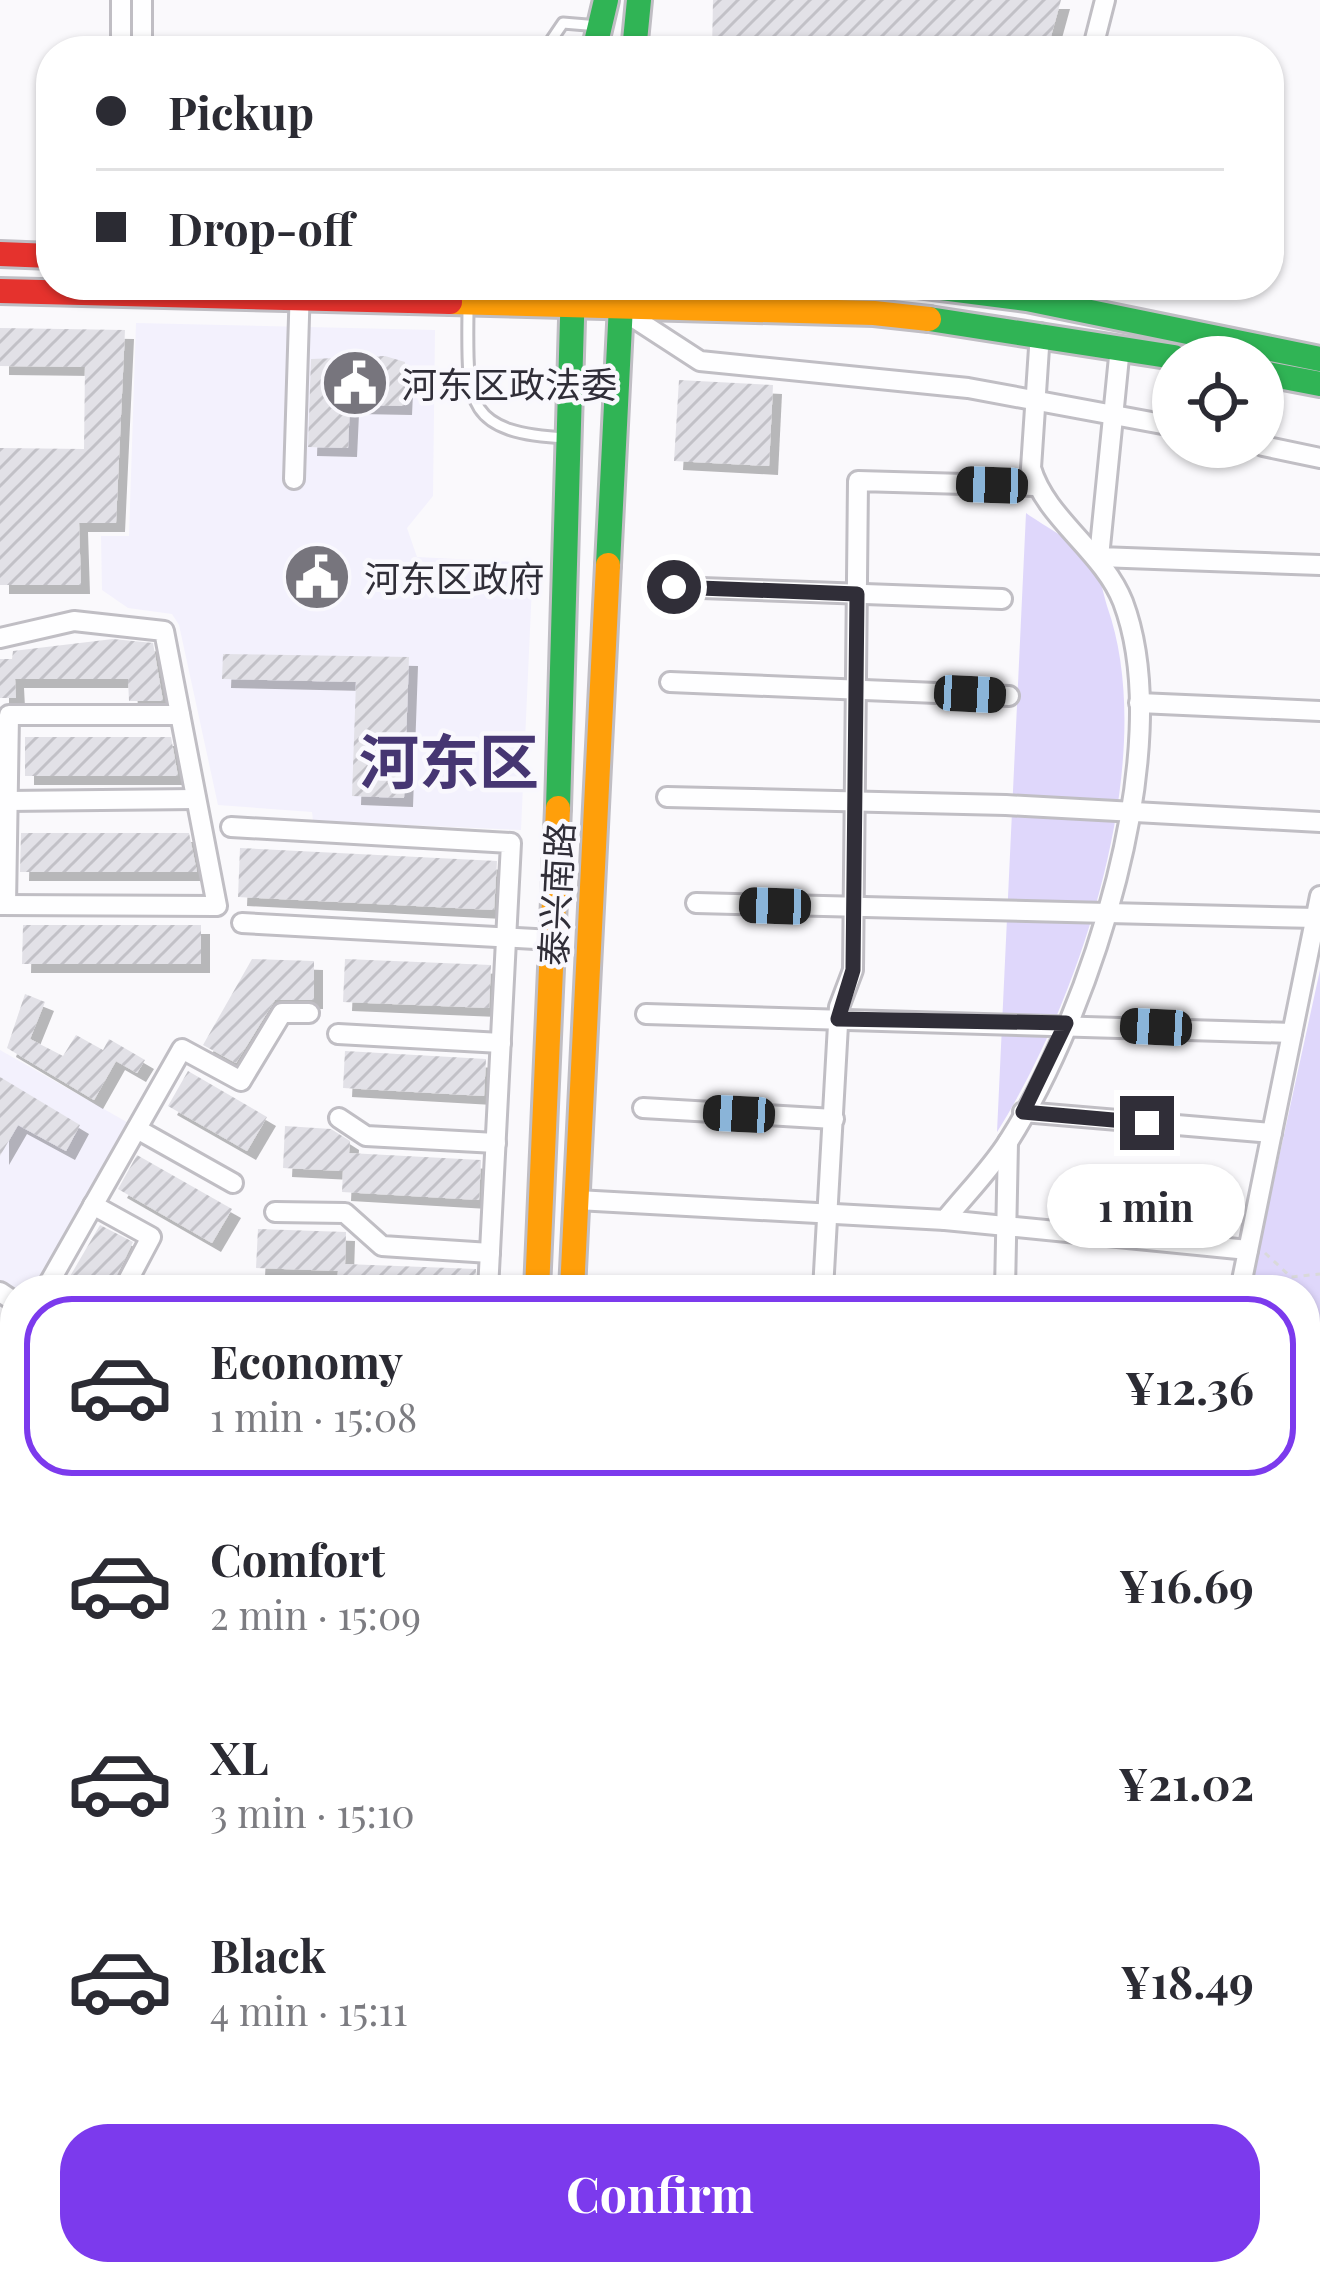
<!DOCTYPE html>
<meta charset="utf-8">
<style>
body{margin:0;font-family:"Playfair Display","Noto Sans SC",serif;background:#f2f2f3;color:#2b2b33;height:100vh;display:flex;flex-direction:column;font-size:45px;white-space:nowrap}
*{box-sizing:border-box;margin:0}
p{font-size:39px;color:#7c7c81}
.icon{flex:none;width:66px;height:66px;fill:none;stroke:currentColor;stroke-width:2;stroke-linecap:round;stroke-linejoin:round}
.map{position:relative;flex:1;overflow:hidden}
.side{position:absolute;left:0px;top:1275px;width:1320px;height:1011px;display:flex;flex-direction:column;background:#fff;border-radius:48px 48px 0 0;box-shadow:0 3px 9px #0004}
.side>*{flex:none}
.banner{position:absolute;left:36px;top:36px;width:1248px;height:264px;border-radius:48px;box-shadow:0 3px 9px #0004;display:grid;align-content:center;height:264px;padding:0 60px;background:#fff}
.fabs{position:absolute;left:1152px;top:336px;display:grid;gap:24px}
.fabs a{display:grid;place-items:center;width:132px;height:132px;border-radius:50%;background:#fff;box-shadow:0 3px 9px #0004;font-size:60px}
.end{position:absolute;width:54px;height:54px;margin:-27px;border:15px solid #302e38;background:#fff;box-shadow:0 0 0 6px #fff}
.from{border-radius:50%}
.bubble{position:absolute;height:84px;border-radius:42px;background:#fff;box-shadow:0 3px 9px #0004;font-size:39px;font-weight:700;line-height:84px;text-align:center}
.car{position:absolute;width:36px;height:72px;margin:-36px -18px;border-radius:15px;box-shadow:0 0 9px 3px #0007;background:linear-gradient(#222 24%,#8ab4d8 0 40%,#222 0 76%,#8ab4d8 0 86%,#222 0)}
.banner b{display:flex;align-items:center;gap:42px;height:114px;font-size:45px}
.banner b+b{border-top:3px solid #e1e1e2}
.banner i{width:30px;height:30px;background:#2b2b33}
ul{padding:21px 0 0;list-style:none}
li{display:flex;align-items:center;gap:36px;height:180px;margin:0 24px 18px;padding:0 36px;border:6px solid transparent;border-radius:48px}
li div{flex:1}
li b{display:block;font-size:45px}
li em{font-style:normal;font-weight:700}
li.on{border-color:#7c3aed}
li>.icon{width:108px;height:108px;stroke-width:1.5}
.button{display:flex;gap:24px;margin-top:auto;padding:24px 60px}
.button a{flex:1;height:138px;border-radius:48px;background:#7c3aed;color:#fff;font-size:48px;font-weight:700;line-height:138px;text-align:center}
.map>svg:first-child{display:block}
.built{fill:#f3f1fd}
.grass{fill:url(#grass-tufts)}
.park{fill:#dfd7fb}
.building{fill:url(#building-hatch);filter:url(#shadow)}
.lines{fill:none;stroke-linecap:round;stroke-linejoin:round}
.lane-casing{stroke:#c0bec4;stroke-width:15}
.street-casing{stroke:#c0bec4;stroke-width:24}
.fast-casing{stroke:#c0bec4;stroke-width:30}
.slow-casing{stroke:#c0bec4;stroke-width:30}
.jam-casing{stroke:#c0bec4;stroke-width:30}
.path{stroke:#d9d9da;stroke-width:3;stroke-dasharray:6 6;stroke-linecap:butt}
.lane{stroke:#fefeff;stroke-width:9}
.street{stroke:#fefeff;stroke-width:18}
.fast{stroke:#30b455;stroke-width:24}
.slow{stroke:#ff9f0a;stroke-width:24}
.jam{stroke:#e5322d;stroke-width:24}
.path-bridge{stroke:#d9d9da;stroke-width:3;stroke-dasharray:6 6;stroke-linecap:butt}
.route{stroke:#302e38;stroke-width:15}
.labels{text-anchor:middle;dominant-baseline:central;stroke-width:9;stroke-linejoin:round;paint-order:stroke}
.poi-label{font-size:36px;fill:#302e38;stroke:#f9f8fd;text-anchor:start}
.street-label{font-size:36px;fill:#302e38;stroke:#f9f8fd}
.town-label{font-size:60px;font-weight:bold;fill:#463672;stroke:#f9f8fd}
</style>
<div class="map">
<svg width="1320" height="2284" viewBox="0 0 1320 2284">
<defs>
<pattern id="grass-tufts" width="24" height="20" patternUnits="userSpaceOnUse" patternTransform="scale(3)"><rect width="24" height="20" fill="#dfd7fb"/><path d="M3 7l-1-3M5 7V3M7 7l1-3M15 17l-1-3M17 17v-4M19 17l1-3" fill="none" stroke="#c0b9d8"/></pattern>
<pattern id="building-hatch" width="6" height="6" patternUnits="userSpaceOnUse" patternTransform="scale(3)"><rect width="6" height="6" fill="#e2e1e7"/><path d="M-1 1l2-2M0 6l6-6M5 7l2-2" fill="none" stroke="#c2c1c7"/></pattern>
<filter id="shadow"><feDropShadow dx="9" dy="9" stdDeviation="0" flood-color="#0004"/></filter>
</defs>
<rect width="100%" height="100%" fill="#faf9fc"/>
<g class="built">
<polygon points="136,323 435,330 433,496 407,528 417,557 533,563 521,830 313,821 312,812 218,805 179,625 172,614 128,608 102,590 101,536 129,536"/>
<polygon points="0,1050 132,1125 39,1290 15,1293 0,1284"/>
<polygon points="1305,1763 1320,1768 1320,2284 1211,2284 1218,2271 1305,2271"/>
</g>
<polygon class="grass" points="0,1747 15,1752 15,1858 0,1854"/>
<g class="park">
<path d="M1026,513C1045,527 1079,543 1092,563C1100,574 1103,593 1107,606C1161,758 1080,1000 997,1132Z"/>
<polygon points="1320,970 1320,1735 1305,1731 1305,1290 1250,1290"/>
</g>
<g class="building">
<polygon points="713,0 1061,0 1047,51 712,51"/>
<polygon points="0,328 125,330 116,523 79,523 81,585 0,585 0,448 84,449 85,367 0,366"/>
<polygon points="385,356 405,362 403,406 350,405 348,448 308,447 311,359"/>
<polygon points="679,380 773,385 769,466 674,461"/>
<polygon points="113,639 153,643 163,701 129,701 128,679 15,679 16,698 0,698 0,659 12,659 13,651"/>
<polygon points="223,654 409,657 404,798 352,796 356,682 222,679"/>
<polygon points="25,737 171,737 178,776 25,776"/>
<polygon points="21,833 189,833 197,872 20,872"/>
<polygon points="240,848 497,861 494,910 238,897"/>
<polygon points="23,925 201,925 201,964 22,964"/>
<polygon points="252,959 314,961 314,1000 275,1000 236,1063 203,1045"/>
<polygon points="345,959 491,965 489,1008 343,1002"/>
<polygon points="25,994 45,1002 30,1039 63,1056 76,1035 103,1050 109,1039 145,1060 137,1073 116,1061 94,1100 7,1048"/>
<polygon points="345,1051 486,1059 484,1096 343,1088"/>
<polygon points="188,1071 267,1117 247,1151 168,1106"/>
<polygon points="0,1077 80,1125 66,1151 18,1125 0,1156"/>
<polygon points="285,1126 331,1129 350,1141 349,1153 481,1160 479,1200 342,1192 343,1171 283,1168"/>
<polygon points="137,1155 232,1209 212,1243 118,1189"/>
<polygon points="100,1225 133,1242 110,1290 62,1290"/>
<polygon points="258,1229 346,1232 345,1264 476,1269 475,1290 337,1290 338,1271 256,1268"/>
<polygon points="0,1325 15,1330 15,1430 0,1426"/>
<polygon points="0,1467 15,1472 1,1524 0,1524"/>
<polygon points="0,1678 15,1683 15,1724 0,1718"/>
<polygon points="1305,1781 1320,1786 1320,1846 1305,1841"/>
<polygon points="1305,1893 1320,1898 1320,2195 1305,2190"/>
<polygon points="0,2115 15,2119 15,2162 0,2158"/>
<polygon points="0,2195 15,2199 15,2242 0,2238"/>
</g>
<g class="lines">
<defs>
<g id="lane">
<polyline points="544,51 563,23 599,26"/>
<path d="M468,310C467,403 464,433 567,438"/>
</g>
<g id="street">
<polyline points="121,51 121,0"/>
<polyline points="142,51 142,0"/>
<polyline points="1092,51 1105,0"/>
<polyline points="620,309 700,361 968,388 1173,426"/>
<polyline points="1120,347 1099,557 1320,565"/>
<polyline points="1263,446 1320,458"/>
<polyline points="294,479 300,285"/>
<polyline points="674,587 1002,599"/>
<polyline points="0,638 74,621 164,631 217,906 0,905"/>
<polyline points="670,682 1009,696"/>
<polyline points="1139,703 1320,711"/>
<polyline points="667,797 1006,805 1320,822"/>
<polyline points="7,801 196,799"/>
<polyline points="231,827 511,843 488,1290"/>
<polyline points="696,903 1316,918"/>
<polyline points="6,905 9,715 180,715"/>
<polyline points="242,923 553,940"/>
<polyline points="646,1014 1292,1033"/>
<polyline points="338,1034 501,1043"/>
<polyline points="643,1108 834,1119"/>
<polyline points="1023,1112 1272,1133"/>
<polyline points="339,1118 366,1136 496,1143"/>
<polyline points="137,1129 233,1183"/>
<path d="M577,1200L945,1220C965,1195 990,1170 1008,1142C1089,1015 1178,748 1123,602C1103,551 1046,519 1031,468L1040,333"/>
<polyline points="93,1205 151,1237 125,1286 132,1290"/>
<polyline points="275,1212 345,1213 382,1246 490,1253"/>
<polyline points="945,1220 1248,1250"/>
<polyline points="45,1290 182,1049 241,1081 282,1013 309,1013"/>
<polyline points="823,1290 839,1007 853,970 858,481 1036,486"/>
<polyline points="1005,1290 1008,1142"/>
<polyline points="1240,1290 1320,896"/>
<polyline points="0,1292 15,1302"/>
<polyline points="0,1571 15,1523"/>
<polyline points="0,1660 15,1665"/>
<polyline points="0,2178 15,2182"/>
<polyline points="0,2267 57,2284"/>
</g>
<g id="fast">
<polyline points="594,51 606,0"/>
<polyline points="634,51 639,0"/>
<polyline points="918,285 1027,299 1320,359"/>
<polyline points="929,319 1174,357"/>
<polyline points="1263,373 1320,384"/>
<polyline points="608,565 622,285"/>
<polyline points="558,808 573,285"/>
<polyline points="1305,1747 1320,1751"/>
<polyline points="0,2018 15,2022"/>
<polyline points="0,2082 15,2087"/>
<polyline points="806,2271 866,2284"/>
<polyline points="1027,2271 1058,2284"/>
</g>
<g id="slow">
<polyline points="450,302 874,313 929,319"/>
<polyline points="537,1290 558,808"/>
<polyline points="572,1290 608,565"/>
<polyline points="0,1926 15,1930"/>
<polyline points="0,1972 15,1976"/>
<polyline points="0,2046 15,2050"/>
<polyline points="680,2271 728,2284"/>
<polyline points="1124,2271 1155,2284"/>
<polyline points="132,2284 136,2271"/>
<polyline points="546,2284 550,2271"/>
<polyline points="573,2284 576,2271"/>
</g>
<g id="jam">
<polyline points="0,254 51,256"/>
<polyline points="0,291 450,302"/>
<polyline points="863,2271 897,2284"/>
</g>
</defs>
<use href="#lane" class="lane-casing"/>
<use href="#street" class="street-casing"/>
<use href="#fast" class="fast-casing"/>
<use href="#slow" class="slow-casing"/>
<use href="#jam" class="jam-casing"/>
<g class="path">
<polyline points="1265,1253 1291,1277 1320,1274"/>
<polyline points="1305,1868 1320,1873"/>
<polyline points="0,1894 15,1898"/>
<polyline points="1305,2247 1320,2245"/>
<polyline points="640,2272 662,2278"/>
<polyline points="1281,2284 1287,2271"/>
</g>
<use href="#lane" class="lane"/>
<use href="#street" class="street"/>
<use href="#fast" class="fast"/>
<use href="#slow" class="slow"/>
<use href="#jam" class="jam"/>
<polyline class="path-bridge" points="721,2284 725,2271"/>
</g>
<g class="lines">
<polyline class="route" points="674,587 857,594 853,970 838,1019 1066,1023 1023,1112 1147,1123"/>
</g>
<defs>
<symbol id="civic-disc" viewBox="-11 -11 22 22"><circle r="9.5" fill="#77757d" stroke="#f9f8fd"/><path d="M-.6-6.5H3V-4.5H.6V-3L4-1V1h2V6H-6V1h2V-1L-.6-3ZM-1.2 2.5V6h2.4V2.5Z" fill="#fff"/></symbol>
</defs>
<g fill-rule="evenodd">
<use href="#civic-disc" x="317" y="345" width="76" height="76"/>
<use href="#civic-disc" x="279" y="539" width="76" height="76"/>
</g>
<g class="labels">
<g class="poi-label">
<text x="401" y="383">河东区政法委</text>
<text x="364" y="577">河东区政府</text>
</g>
<g class="street-label">
<text transform="translate(555 894) rotate(-87)">泰兴南路</text>
</g>
<g class="town-label">
<text x="449" y="759">河东区</text>
</g>
</g>
</svg>
<div class="fabs">
<a><svg class="icon" aria-label="locate" viewBox="0 0 24 24"><circle cx="12" cy="12" r="6"/><path d="M12 2v4M12 18v4M2 12h4M18 12h4"/></svg></a>
</div>
<i class="end from" style="left:674px;top:587px"></i>
<i class="end" style="left:1147px;top:1123px"></i>
<div class="bubble" style="left:1047px;top:1164px;width:198px">1 min</div>
<i class="car" style="left:992px;top:485px;rotate:272deg"></i>
<i class="car" style="left:970px;top:694px;rotate:93deg"></i>
<i class="car" style="left:775px;top:906px;rotate:272deg"></i>
<i class="car" style="left:1156px;top:1027px;rotate:273deg"></i>
<i class="car" style="left:739px;top:1114px;rotate:273deg"></i>
<div class="banner">
<b><i class="from"></i>Pickup</b>
<b><i></i>Drop-off</b>
</div>
<section class="side">
<ul>
<li class="on"><svg class="icon" aria-label="car" viewBox="0 0 24 24"><path d="M5 17H2v-5l4-1 3-4h7l3 4 3 1v5h-3M9 17h6M6 11h13"/><circle cx="7" cy="17" r="2"/><circle cx="17" cy="17" r="2"/></svg><div><b>Economy</b><p>1 min · 15:08</p></div><em>¥12.36</em></li>
<li><svg class="icon" aria-label="car" viewBox="0 0 24 24"><path d="M5 17H2v-5l4-1 3-4h7l3 4 3 1v5h-3M9 17h6M6 11h13"/><circle cx="7" cy="17" r="2"/><circle cx="17" cy="17" r="2"/></svg><div><b>Comfort</b><p>2 min · 15:09</p></div><em>¥16.69</em></li>
<li><svg class="icon" aria-label="car" viewBox="0 0 24 24"><path d="M5 17H2v-5l4-1 3-4h7l3 4 3 1v5h-3M9 17h6M6 11h13"/><circle cx="7" cy="17" r="2"/><circle cx="17" cy="17" r="2"/></svg><div><b>XL</b><p>3 min · 15:10</p></div><em>¥21.02</em></li>
<li><svg class="icon" aria-label="car" viewBox="0 0 24 24"><path d="M5 17H2v-5l4-1 3-4h7l3 4 3 1v5h-3M9 17h6M6 11h13"/><circle cx="7" cy="17" r="2"/><circle cx="17" cy="17" r="2"/></svg><div><b>Black</b><p>4 min · 15:11</p></div><em>¥18.49</em></li>
</ul>
<div class="button"><a>Confirm</a></div>
</section>
</div>
